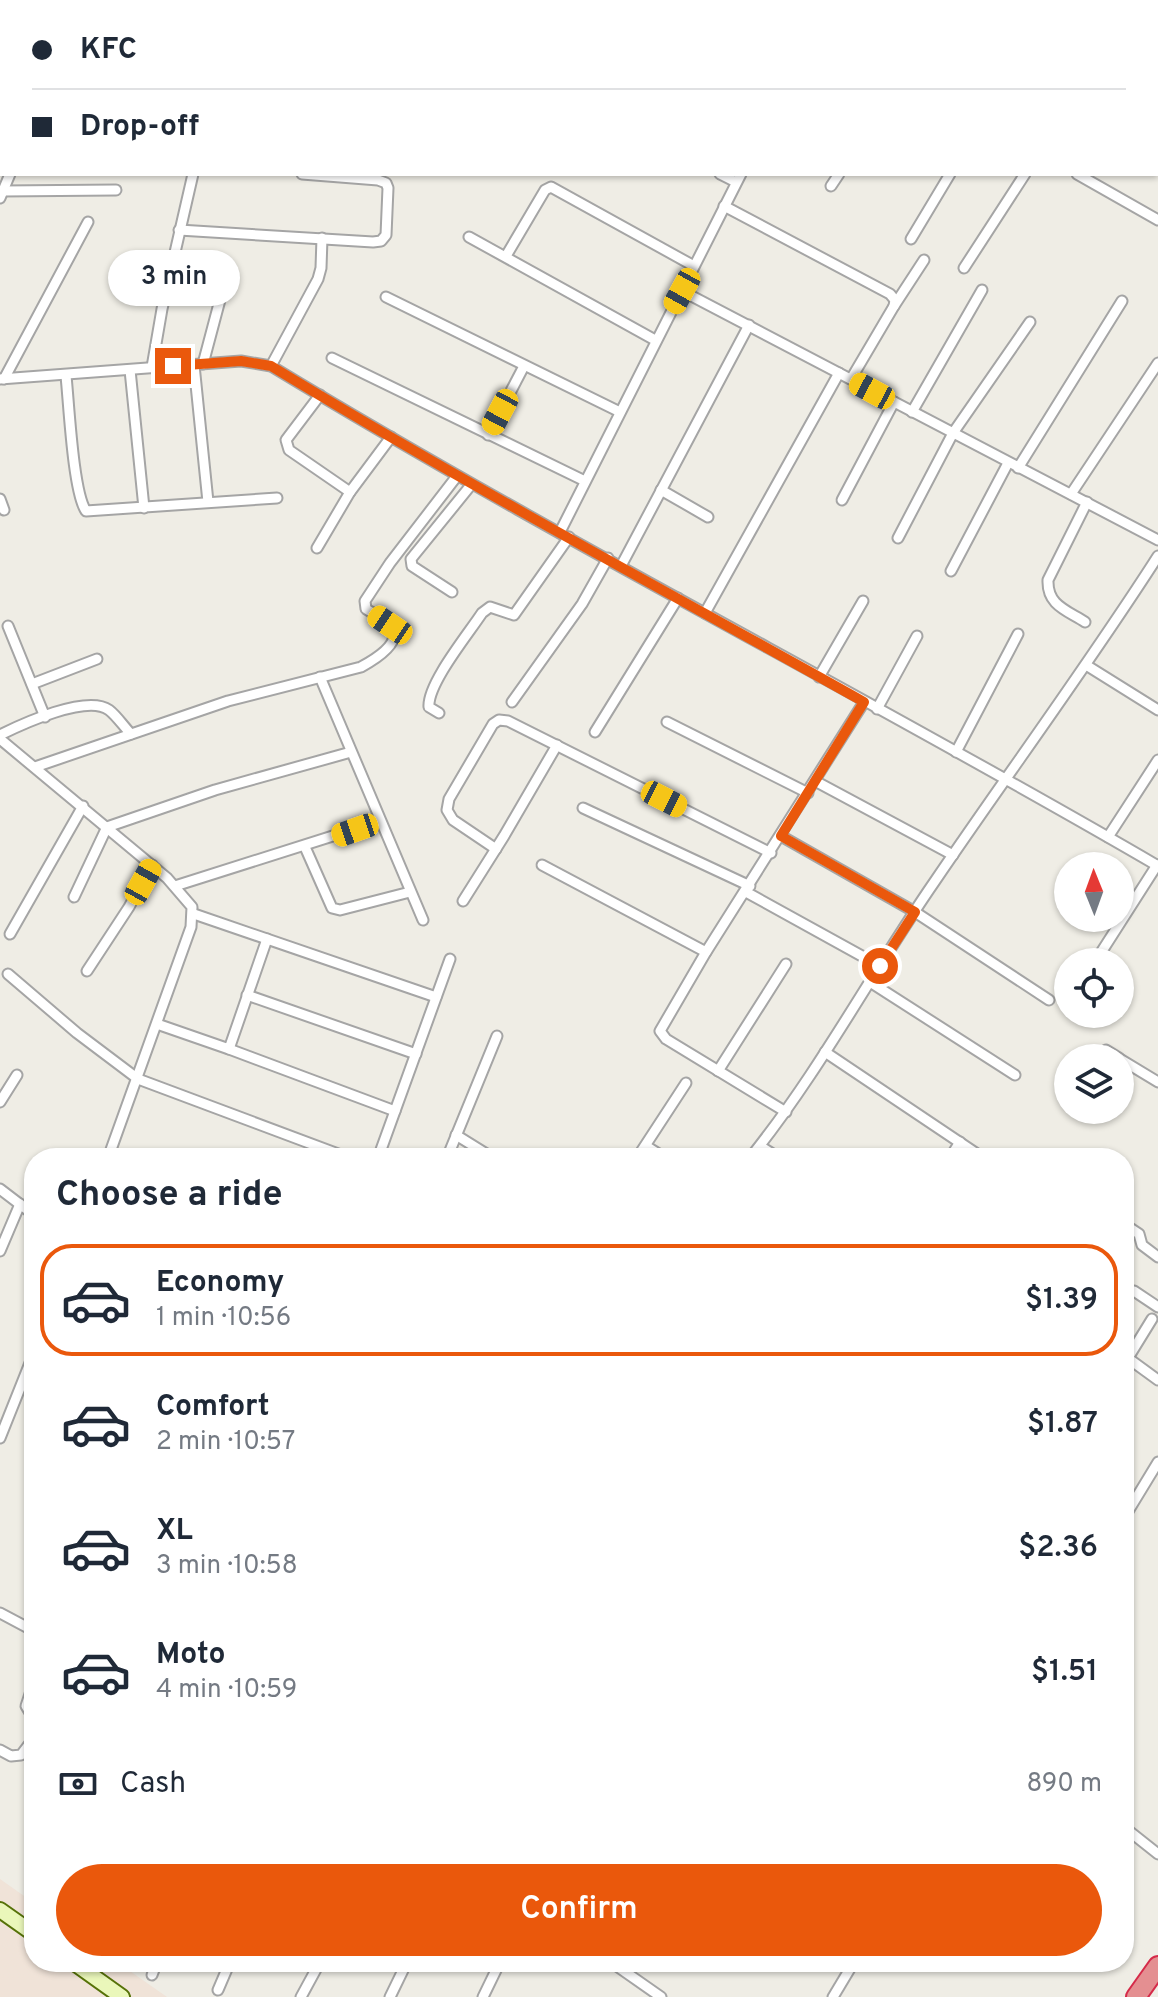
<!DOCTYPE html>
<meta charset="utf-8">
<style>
body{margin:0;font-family:Overpass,sans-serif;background:#f6f6f7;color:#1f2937;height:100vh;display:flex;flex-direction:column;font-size:30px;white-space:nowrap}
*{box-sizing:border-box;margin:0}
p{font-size:26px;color:#747a83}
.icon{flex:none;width:44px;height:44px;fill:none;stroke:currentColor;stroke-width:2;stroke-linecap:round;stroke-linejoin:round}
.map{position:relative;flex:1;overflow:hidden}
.sheet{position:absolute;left:24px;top:1148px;width:1110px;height:824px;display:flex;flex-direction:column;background:#fff;border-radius:32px;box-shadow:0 2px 6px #0004}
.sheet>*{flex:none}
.top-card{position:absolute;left:0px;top:0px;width:1158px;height:176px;box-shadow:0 2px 6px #0004;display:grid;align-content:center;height:176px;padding:0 32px;background:#fff}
.needle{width:52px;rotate:359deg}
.buttons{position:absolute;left:1054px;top:852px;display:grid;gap:16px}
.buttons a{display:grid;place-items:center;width:80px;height:80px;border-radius:50%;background:#fff;box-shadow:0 2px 6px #0004;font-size:40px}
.end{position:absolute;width:36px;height:36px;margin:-18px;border:10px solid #ea580c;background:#fff;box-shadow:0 0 0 4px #fff}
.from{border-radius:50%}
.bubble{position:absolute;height:56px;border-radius:28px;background:#fff;box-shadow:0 2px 6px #0004;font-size:26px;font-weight:600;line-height:56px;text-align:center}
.car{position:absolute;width:24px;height:48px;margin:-24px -12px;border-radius:10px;box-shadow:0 0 6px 2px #0007;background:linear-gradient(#f5c518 24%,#345 0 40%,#f5c518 0 76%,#345 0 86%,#f5c518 0)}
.top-card b{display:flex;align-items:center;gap:28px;height:76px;font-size:30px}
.top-card b+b{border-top:2px solid #e0e1e3}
.top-card i{width:20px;height:20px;background:#1f2937}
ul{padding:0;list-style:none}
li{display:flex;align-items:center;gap:24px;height:112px;margin:0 16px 12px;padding:0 16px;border:4px solid transparent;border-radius:32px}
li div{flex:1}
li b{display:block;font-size:30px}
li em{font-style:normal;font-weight:600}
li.current{border-color:#ea580c}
li>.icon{width:72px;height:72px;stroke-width:1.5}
h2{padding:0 32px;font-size:36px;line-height:96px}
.pay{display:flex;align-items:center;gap:20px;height:88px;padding:0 32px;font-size:30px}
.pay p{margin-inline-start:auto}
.cta{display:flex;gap:16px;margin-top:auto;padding:16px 32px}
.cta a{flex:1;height:92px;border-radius:48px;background:#ea580c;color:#fff;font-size:32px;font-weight:600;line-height:92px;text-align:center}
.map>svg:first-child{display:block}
.military{fill:#f0e3d8}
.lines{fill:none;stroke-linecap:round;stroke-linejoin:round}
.street-casing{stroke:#a5a5a5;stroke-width:13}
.secondary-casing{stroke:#567208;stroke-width:18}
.highway-casing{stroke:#d52a49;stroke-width:22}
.street{stroke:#fff;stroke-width:9}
.secondary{stroke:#eaf7ba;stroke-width:14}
.highway{stroke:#e48f91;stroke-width:18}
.route{stroke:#ea580c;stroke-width:10}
</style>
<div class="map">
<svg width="1158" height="1997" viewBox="0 0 1158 1997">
<rect width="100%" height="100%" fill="#efede5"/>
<polygon class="military" points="0,1879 34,1903 34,1962 117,1962 167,1997 0,1997"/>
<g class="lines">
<defs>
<g id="street">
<polyline points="99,0 110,2"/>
<polyline points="414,0 417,2"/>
<polyline points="55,2 55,0"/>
<polyline points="246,2 247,0"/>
<polyline points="324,2 325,0"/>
<polyline points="404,2 405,0"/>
<polyline points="582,2 584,0"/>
<polyline points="613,2 615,0"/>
<polyline points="826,2 826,0"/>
<polyline points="945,2 946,0"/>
<polyline points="1090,2 1091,0"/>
<polyline points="1129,2 1131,0"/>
<polyline points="1156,63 1158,64"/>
<polyline points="0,144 2,145"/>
<polyline points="720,174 736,182"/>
<polyline points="1077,174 1158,220"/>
<polyline points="831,186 839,174"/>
<polyline points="2,191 116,190"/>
<polyline points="0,198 10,174"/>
<polyline points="724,206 890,294 895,300 894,306 851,379"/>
<polyline points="179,230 373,242 381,241 386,235 388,188 386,183 378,180 302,174"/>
<polyline points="469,237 655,340"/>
<polyline points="911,239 950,174"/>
<polyline points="506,256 545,190 551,187 694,266"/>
<polyline points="964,268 1025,174"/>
<polyline points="682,291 1158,540"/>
<polyline points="386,297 620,412"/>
<polyline points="894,306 924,260"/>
<polyline points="332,358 585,481"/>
<polyline points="203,364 225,281"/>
<polyline points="194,365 208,502"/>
<polyline points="271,366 318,279 321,268 322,238"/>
<polyline points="152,367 162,309 193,174"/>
<polyline points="130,370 144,508"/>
<path d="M66,376C69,404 73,492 86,511L277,498"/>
<path d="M0,379L241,361L271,366C561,542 865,695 1158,866"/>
<polyline points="4,379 88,222"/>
<polyline points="320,395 286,440 289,450 350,492"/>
<polyline points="912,412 982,290"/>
<polyline points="488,435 524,366"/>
<polyline points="1018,468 1122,301"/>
<polyline points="661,490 708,517"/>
<polyline points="1071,494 1158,363"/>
<polyline points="0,499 4,510"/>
<polyline points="842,500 894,402"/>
<polyline points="560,532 741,174"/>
<polyline points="898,538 953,433 1030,322"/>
<polyline points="317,548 350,492 391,437"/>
<polyline points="621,566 749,325"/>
<polyline points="951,571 1008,463"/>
<polyline points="452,592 412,566 411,559 471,485"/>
<polyline points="705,613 839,373"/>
<path d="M1085,622C1066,610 1047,605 1048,580L1087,502"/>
<polyline points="8,626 45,717"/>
<polyline points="1086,665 1158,710"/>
<polyline points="320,677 423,920"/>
<polyline points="819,677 863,601"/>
<polyline points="32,684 97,659"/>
<polyline points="512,702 582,604 608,558"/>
<polyline points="877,709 917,636"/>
<path d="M439,713L429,707C427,684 469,633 482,613L490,607L514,615L569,537"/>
<polyline points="667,722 808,793"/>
<polyline points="595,732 678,598"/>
<path d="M0,735C22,724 87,694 109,710C117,716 124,727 131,734"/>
<polyline points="0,739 167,878 192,907 191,927 108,1158"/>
<polyline points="956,752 1018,634"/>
<path d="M35,767L228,701L361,667C372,661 400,645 393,629C389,621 374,614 366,609L365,601L390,563L457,476"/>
<polyline points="815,781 953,855"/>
<polyline points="583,808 750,886"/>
<polyline points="781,836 915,912 1049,1000"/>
<polyline points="1108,837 1158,760"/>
<polyline points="305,847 332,908 340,910 410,892"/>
<polyline points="496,849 453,820 447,810 449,799 493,724 499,720 508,721 771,853"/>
<polyline points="542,865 706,952"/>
<polyline points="175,886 380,821"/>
<polyline points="746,892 880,966"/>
<polyline points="74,897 107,827 215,790 351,752"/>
<polyline points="463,901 504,836 557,745"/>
<polyline points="194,914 436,997"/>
<polyline points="10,934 83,806"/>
<polyline points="1095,962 1157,865"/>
<polyline points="87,971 129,907 152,865"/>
<polyline points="8,974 77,1033 138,1079 349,1158"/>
<polyline points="870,982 1015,1075"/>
<polyline points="247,995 416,1054"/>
<polyline points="157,1024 229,1049 267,939"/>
<polyline points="229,1049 395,1111"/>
<polyline points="1106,1050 1119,1058"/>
<polyline points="825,1052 983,1158"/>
<polyline points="1120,1059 1158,1082"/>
<polyline points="718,1071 786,964"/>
<polyline points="0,1102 17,1075"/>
<polyline points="786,1112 666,1039 660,1031 706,952 864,702"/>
<polyline points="456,1135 493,1158"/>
<polyline points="646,1146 665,1158"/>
<polyline points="760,1146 779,1158"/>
<polyline points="111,1152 127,1158"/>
<polyline points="378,1158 450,959"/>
<polyline points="447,1158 497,1036"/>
<polyline points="637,1158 686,1083"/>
<path d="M750,1158C820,1071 872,972 935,881C1009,772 1087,667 1158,556"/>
<polyline points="950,1158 960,1142"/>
<polyline points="0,1189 34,1215"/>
<polyline points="1124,1224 1139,1234 1142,1245 1158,1257"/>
<polyline points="0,1251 20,1204"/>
<polyline points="1134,1291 1158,1307"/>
<polyline points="1125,1356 1158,1380"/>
<polyline points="1128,1358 1152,1319"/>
<polyline points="0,1438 34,1353"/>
<polyline points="1124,1518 1158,1462"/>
<polyline points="0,1613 34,1631"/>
<polyline points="34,1682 26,1706 34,1719"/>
<polyline points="0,1750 11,1756 21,1755 34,1738"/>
<polyline points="1124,1827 1158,1854"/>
<polyline points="611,1962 661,1997"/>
<polyline points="152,1975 157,1962"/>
<polyline points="218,1990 230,1962"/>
<polyline points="301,1997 320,1962"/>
<polyline points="390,1997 407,1962"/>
<polyline points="483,1997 500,1962"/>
<polyline points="833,1997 854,1962"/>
</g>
<g id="secondary">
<polyline points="0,1910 34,1934"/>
<polyline points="73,1962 122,1997"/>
</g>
<polyline id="highway" points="1136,1997 1158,1966"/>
</defs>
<use href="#street" class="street-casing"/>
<use href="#secondary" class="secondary-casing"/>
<use href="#highway" class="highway-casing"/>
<use href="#street" class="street"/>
<use href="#secondary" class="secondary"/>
<use href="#highway" class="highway"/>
</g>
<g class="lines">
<path class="route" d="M173,366L241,361L271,366C465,484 666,591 864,702L781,836L915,912L880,966"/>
</g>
</svg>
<div class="buttons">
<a><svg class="needle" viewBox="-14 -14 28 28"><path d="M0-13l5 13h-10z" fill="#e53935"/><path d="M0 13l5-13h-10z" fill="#747a83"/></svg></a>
<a><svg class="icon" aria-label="locate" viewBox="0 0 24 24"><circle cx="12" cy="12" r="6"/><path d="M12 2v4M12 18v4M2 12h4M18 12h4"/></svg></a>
<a><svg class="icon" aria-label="layers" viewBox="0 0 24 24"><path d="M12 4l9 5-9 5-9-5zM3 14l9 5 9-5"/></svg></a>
</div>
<i class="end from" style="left:880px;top:966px"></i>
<i class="end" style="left:173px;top:366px"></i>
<div class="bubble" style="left:108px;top:250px;width:132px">3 min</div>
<i class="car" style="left:682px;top:291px;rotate:209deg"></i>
<i class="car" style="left:872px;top:391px;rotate:298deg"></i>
<i class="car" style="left:500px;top:412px;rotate:208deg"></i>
<i class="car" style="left:390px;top:625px;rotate:304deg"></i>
<i class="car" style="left:664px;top:799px;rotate:117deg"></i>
<i class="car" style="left:355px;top:830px;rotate:251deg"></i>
<i class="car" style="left:143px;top:882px;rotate:29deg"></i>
<div class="top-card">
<b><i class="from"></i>KFC</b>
<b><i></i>Drop-off</b>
</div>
<section class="sheet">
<h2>Choose a ride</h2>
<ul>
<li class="current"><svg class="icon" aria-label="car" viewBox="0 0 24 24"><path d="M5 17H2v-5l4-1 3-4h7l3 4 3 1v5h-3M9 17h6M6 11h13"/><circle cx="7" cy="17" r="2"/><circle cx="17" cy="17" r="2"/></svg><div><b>Economy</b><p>1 min · 10:56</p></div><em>$1.39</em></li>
<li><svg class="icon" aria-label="car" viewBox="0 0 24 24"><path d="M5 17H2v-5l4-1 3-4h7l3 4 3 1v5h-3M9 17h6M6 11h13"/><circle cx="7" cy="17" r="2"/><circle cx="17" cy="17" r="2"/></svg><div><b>Comfort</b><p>2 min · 10:57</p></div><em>$1.87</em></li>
<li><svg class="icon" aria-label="car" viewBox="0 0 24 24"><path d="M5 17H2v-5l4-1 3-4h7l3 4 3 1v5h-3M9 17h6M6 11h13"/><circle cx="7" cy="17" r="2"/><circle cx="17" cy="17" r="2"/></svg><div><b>XL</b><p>3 min · 10:58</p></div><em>$2.36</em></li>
<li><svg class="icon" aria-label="car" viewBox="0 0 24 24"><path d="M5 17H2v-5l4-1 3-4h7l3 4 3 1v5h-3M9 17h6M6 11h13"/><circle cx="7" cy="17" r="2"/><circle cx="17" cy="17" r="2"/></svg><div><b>Moto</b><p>4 min · 10:59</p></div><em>$1.51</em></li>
</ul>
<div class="pay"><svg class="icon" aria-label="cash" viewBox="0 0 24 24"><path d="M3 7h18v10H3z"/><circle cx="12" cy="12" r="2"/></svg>Cash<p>890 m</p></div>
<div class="cta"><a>Confirm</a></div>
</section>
</div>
